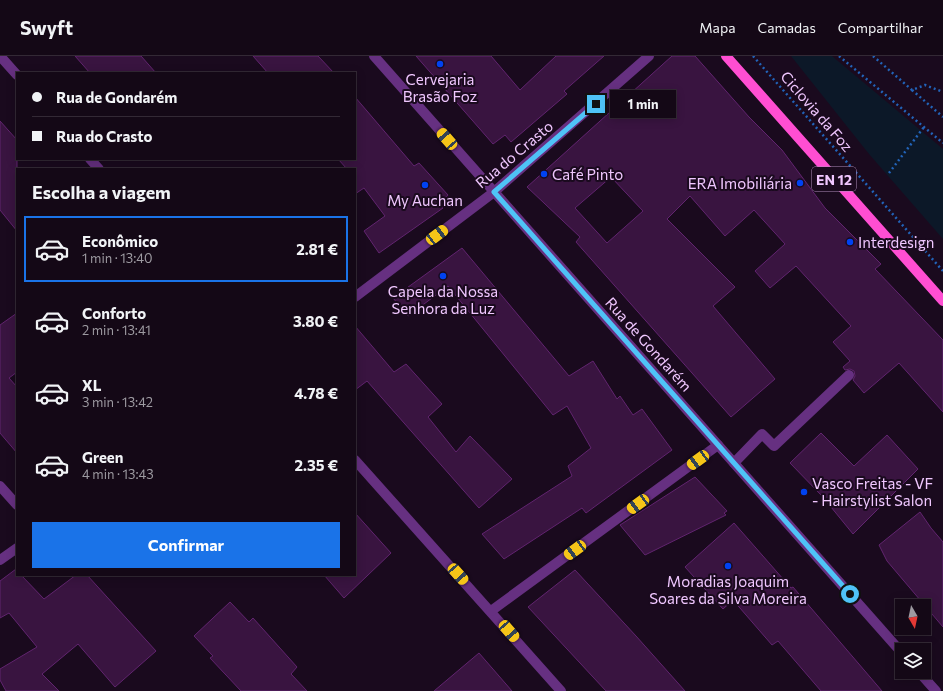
<!DOCTYPE html>
<html lang="pt">
<meta charset="utf-8">
<style>
body{margin:0;font-family:Commissioner,sans-serif;background:#211623;color:#f1f3f6;height:100vh;display:flex;flex-direction:column;font-size:15px;white-space:nowrap}
*{box-sizing:border-box;margin:0}
p{font-size:13px;color:#9d9aa1}
.icon{flex:none;width:22px;height:22px;fill:none;stroke:currentColor;stroke-width:2;stroke-linecap:round;stroke-linejoin:round}
.map{position:relative;flex:1;overflow:hidden}
.details{position:absolute;left:16px;top:112px;width:340px;height:408px;display:flex;flex-direction:column;background:#140816;border-radius:0px;box-shadow:0 2px 10px #0003,0 0 0 1px #332935}
.details>*{flex:none}
.top-card{position:absolute;left:16px;top:16px;width:340px;height:88px;border-radius:0px;box-shadow:0 2px 10px #0003,0 0 0 1px #332935;display:grid;align-content:center;height:88px;padding:0 16px;background:#140816}
.needle{width:26px;rotate:171deg}
.tools{position:absolute;left:895px;top:543px;display:grid;gap:8px}
.tools a{display:grid;place-items:center;width:36px;height:36px;border-radius:0px;background:#140816;box-shadow:0 2px 10px #0003,0 0 0 1px #332935;font-size:20px}
.end{position:absolute;width:18px;height:18px;margin:-9px;border:5px solid #4fc3f7;background:#111;box-shadow:0 0 0 2px #111}
.from{border-radius:50%}
.bubble{position:absolute;height:28px;border-radius:0px;background:#140816;box-shadow:0 2px 10px #0003,0 0 0 1px #332935;font-size:13px;font-weight:700;line-height:28px;text-align:center}
.car{position:absolute;width:12px;height:24px;margin:-12px -6px;border-radius:5px;box-shadow:0 0 3px 1px #0007;background:linear-gradient(#f5c518 24%,#345 0 40%,#f5c518 0 76%,#345 0 86%,#f5c518 0)}
.top-card b{display:flex;align-items:center;gap:14px;height:38px;font-size:15px}
.top-card b+b{border-top:1px solid #332935}
.top-card i{width:10px;height:10px;background:#f1f3f6}
ul{padding:0;list-style:none}
li{display:flex;align-items:center;gap:12px;height:66px;margin:0 8px 6px;padding:0 8px;border:2px solid transparent;border-radius:0px}
li div{flex:1}
li b{display:block;font-size:15px}
li em{font-style:normal;font-weight:700}
li.current{border-color:#1a73e8}
li>.icon{width:36px;height:36px;stroke-width:1.5}
h2{padding:0 16px;font-size:18px;line-height:48px}
.action{display:flex;gap:8px;margin-top:auto;padding:8px 16px}
.action a{flex:1;height:46px;border-radius:0px;background:#1a73e8;color:#fff;font-size:16px;font-weight:700;line-height:46px;text-align:center}
header{display:flex;align-items:center;gap:24px;box-sizing:border-box;height:56px;padding:0 20px;background:#140816;border-bottom:1px solid #332935}
header strong{font-size:19px}
nav{display:flex;gap:22px;margin-inline-start:auto;font-size:14px}
.map>svg:first-child{display:block}
.green{fill:#0c1828}
.building{fill:#391440;stroke:#61246f;fill-rule:evenodd}
.lines{fill:none;stroke-linecap:round;stroke-linejoin:round}
.path{stroke:#2263b8;stroke-width:2.5;stroke-dasharray:2 3;stroke-linecap:butt}
.minor{stroke:#663081;stroke-width:10}
.major{stroke:#ff4ed2;stroke-width:10}
.route{stroke:#4fc3f7;stroke-width:5}
.poi-dot{fill:#0042f2;stroke:#1a0a1e;stroke-width:1.5}
.labels{text-anchor:middle;dominant-baseline:central;stroke-width:4;stroke-linejoin:round;paint-order:stroke}
.shield{fill:#1a0a1e;stroke:#b08ebc;stroke-width:1}
.shield-label{font-size:14px;font-weight:bold;fill:#f0c7ff}
.poi-label{font-size:15px;fill:#f0c7ff;stroke:#1a0a1e}
.street-label{font-size:15px;fill:#f0c7ff;stroke:#1a0a1e}
</style>
<header>
<strong>Swyft</strong>
<nav><a>Mapa</a><a>Camadas</a><a>Compartilhar</a></nav>
</header>
<div class="map">
<svg width="943" height="635" viewBox="0 0 943 635">
<rect width="100%" height="100%" fill="#1a0a1e"/>
<polygon class="green" points="791,0 832,0 943,93 943,183 869,98"/>
<g class="building">
<polygon points="75,0 141,0 156,17 90,17"/>
<polygon points="253,0 318,0 334,17 268,17"/>
<polygon points="416,0 491,0 520,34 556,0 604,0 564,35 567,38 511,86 505,79 493,88"/>
<path d="M672,0H695L749,61L782,94L825,152L881,208L875,213L943,284V356L899,307L864,337L853,324L855,320L854,315L850,313L845,314L843,311L850,305L833,286L851,270L796,210L770,232L755,215L785,188L754,154L725,180L690,140L667,163L735,231L713,250L775,323L731,361L576,186L580,181L527,131ZM611,121L643,155L607,187L575,152Z"/>
<polygon points="355,41 414,110 419,107 448,139 441,147 443,152 379,197 364,175 385,160 364,132 355,138 355,113 347,113 338,103 355,103"/>
<polygon points="0,65 17,84 17,175 0,154"/>
<polygon points="462,192 569,320 593,305 617,343 620,340 633,359 642,353 672,394 586,457 582,452 504,503 482,478 572,420 568,410 591,392 567,350 553,359 448,230 408,260 393,242"/>
<polygon points="17,257 17,316 9,322 17,331 17,397 0,377 0,269"/>
<polygon points="355,270 394,316 406,308 442,348 428,361 456,396 470,380 512,423 479,452 367,325 355,334"/>
<polygon points="821,377 854,410 887,379 918,413 853,478 822,440 790,407"/>
<polygon points="695,421 727,455 724,457 726,459 645,499 620,469"/>
<polygon points="920,456 931,472 943,486 943,571 887,505 879,489"/>
<polygon points="355,457 391,497 344,542 324,519 355,519"/>
<polygon points="734,467 791,532 793,531 882,635 821,635 778,585 772,589 733,544 723,553 685,511"/>
<polygon points="16,513 17,519 21,519 44,543 76,519 87,519 156,595 115,631 78,588 42,618 59,635 6,635 0,624 0,613 37,591 9,557 0,562 0,525"/>
<polygon points="575,514 636,580 685,635 606,635 528,551"/>
<polygon points="230,546 249,566 253,562 297,611 291,618 307,635 241,635 210,602 213,600 194,580"/>
<polygon points="479,597 512,635 434,635"/>
</g>
<g class="lines">
<g class="path">
<polyline points="753,0 943,215"/>
<polyline points="839,0 943,87"/>
<polyline points="873,0 912,34 925,29 943,36"/>
<polyline points="912,34 943,61"/>
<polyline points="889,117 924,71"/>
</g>
<g class="minor">
<polyline points="0,0 17,19"/>
<polyline points="374,0 902,597"/>
<polyline points="90,103 99,113"/>
<polyline points="355,241 494,136 649,0"/>
<polyline points="355,404 561,635"/>
<polyline points="734,407 762,378 774,390 849,319"/>
<polyline points="0,430 17,449"/>
<polyline points="0,504 17,492"/>
<polyline points="491,555 718,389"/>
<polyline points="919,616 936,635"/>
</g>
<polyline class="major" points="726,0 943,245"/>
</g>
<g class="lines">
<polyline class="route" points="596,48 494,136 850,538"/>
</g>
<g class="poi-dot">
<circle cx="440" cy="8" r="4"/>
<circle cx="544" cy="118" r="4"/>
<circle cx="800" cy="127" r="4"/>
<circle cx="425" cy="129" r="4"/>
<circle cx="850" cy="186" r="4"/>
<circle cx="443" cy="220" r="4"/>
<circle cx="804" cy="436" r="4"/>
<circle cx="728" cy="510" r="4"/>
</g>
<g class="labels">
<rect class="shield" x="812" y="111" width="44" height="24" rx="3"/>
<g class="shield-label">
<text x="834" y="123">EN 12</text>
</g>
<g class="poi-label">
<text x="440" y="23">Cervejaria<tspan x="440" dy="17">Brasão Foz</tspan></text>
<text x="552" y="118" text-anchor="start">Café Pinto</text>
<text x="792" y="127" text-anchor="end">ERA Imobiliária</text>
<text x="425" y="144">My Auchan</text>
<text x="858" y="186" text-anchor="start">Interdesign</text>
<text x="443" y="235">Capela da Nossa<tspan x="443" dy="17">Senhora da Luz</tspan></text>
<text x="812" y="427" text-anchor="start">Vasco Freitas - VF<tspan x="812" dy="17">- Hairstylist Salon</tspan></text>
<text x="728" y="525">Moradias Joaquim<tspan x="728" dy="17">Soares da Silva Moreira</tspan></text>
</g>
<g class="street-label">
<text transform="translate(817 55) rotate(49)">Ciclovia da Foz</text>
<text transform="translate(514 98) rotate(-40)">Rua do Crasto</text>
<text transform="translate(649 288) rotate(48)">Rua de Gondarém</text>
</g>
</g>
</svg>
<div class="tools">
<a><svg class="needle" viewBox="-14 -14 28 28"><path d="M0-13l5 13h-10z" fill="#e53935"/><path d="M0 13l5-13h-10z" fill="#9d9aa1"/></svg></a>
<a><svg class="icon" aria-label="layers" viewBox="0 0 24 24"><path d="M12 4l9 5-9 5-9-5zM3 14l9 5 9-5"/></svg></a>
</div>
<i class="end from" style="left:850px;top:538px"></i>
<i class="end" style="left:596px;top:48px"></i>
<div class="bubble" style="left:610px;top:34px;width:66px">1 min</div>
<i class="car" style="left:447px;top:83px;rotate:319deg"></i>
<i class="car" style="left:437px;top:179px;rotate:53deg"></i>
<i class="car" style="left:698px;top:404px;rotate:234deg"></i>
<i class="car" style="left:638px;top:448px;rotate:234deg"></i>
<i class="car" style="left:575px;top:494px;rotate:234deg"></i>
<i class="car" style="left:458px;top:518px;rotate:138deg"></i>
<i class="car" style="left:509px;top:575px;rotate:139deg"></i>
<div class="top-card">
<b><i class="from"></i>Rua de Gondarém</b>
<b><i></i>Rua do Crasto</b>
</div>
<section class="details">
<h2>Escolha a viagem</h2>
<ul>
<li class="current"><svg class="icon" aria-label="car" viewBox="0 0 24 24"><path d="M5 17H2v-5l4-1 3-4h7l3 4 3 1v5h-3M9 17h6M6 11h13"/><circle cx="7" cy="17" r="2"/><circle cx="17" cy="17" r="2"/></svg><div><b>Econômico</b><p>1 min · 13:40</p></div><em>2.81 €</em></li>
<li><svg class="icon" aria-label="car" viewBox="0 0 24 24"><path d="M5 17H2v-5l4-1 3-4h7l3 4 3 1v5h-3M9 17h6M6 11h13"/><circle cx="7" cy="17" r="2"/><circle cx="17" cy="17" r="2"/></svg><div><b>Conforto</b><p>2 min · 13:41</p></div><em>3.80 €</em></li>
<li><svg class="icon" aria-label="car" viewBox="0 0 24 24"><path d="M5 17H2v-5l4-1 3-4h7l3 4 3 1v5h-3M9 17h6M6 11h13"/><circle cx="7" cy="17" r="2"/><circle cx="17" cy="17" r="2"/></svg><div><b>XL</b><p>3 min · 13:42</p></div><em>4.78 €</em></li>
<li><svg class="icon" aria-label="car" viewBox="0 0 24 24"><path d="M5 17H2v-5l4-1 3-4h7l3 4 3 1v5h-3M9 17h6M6 11h13"/><circle cx="7" cy="17" r="2"/><circle cx="17" cy="17" r="2"/></svg><div><b>Green</b><p>4 min · 13:43</p></div><em>2.35 €</em></li>
</ul>
<div class="action"><a>Confirmar</a></div>
</section>
</div>
